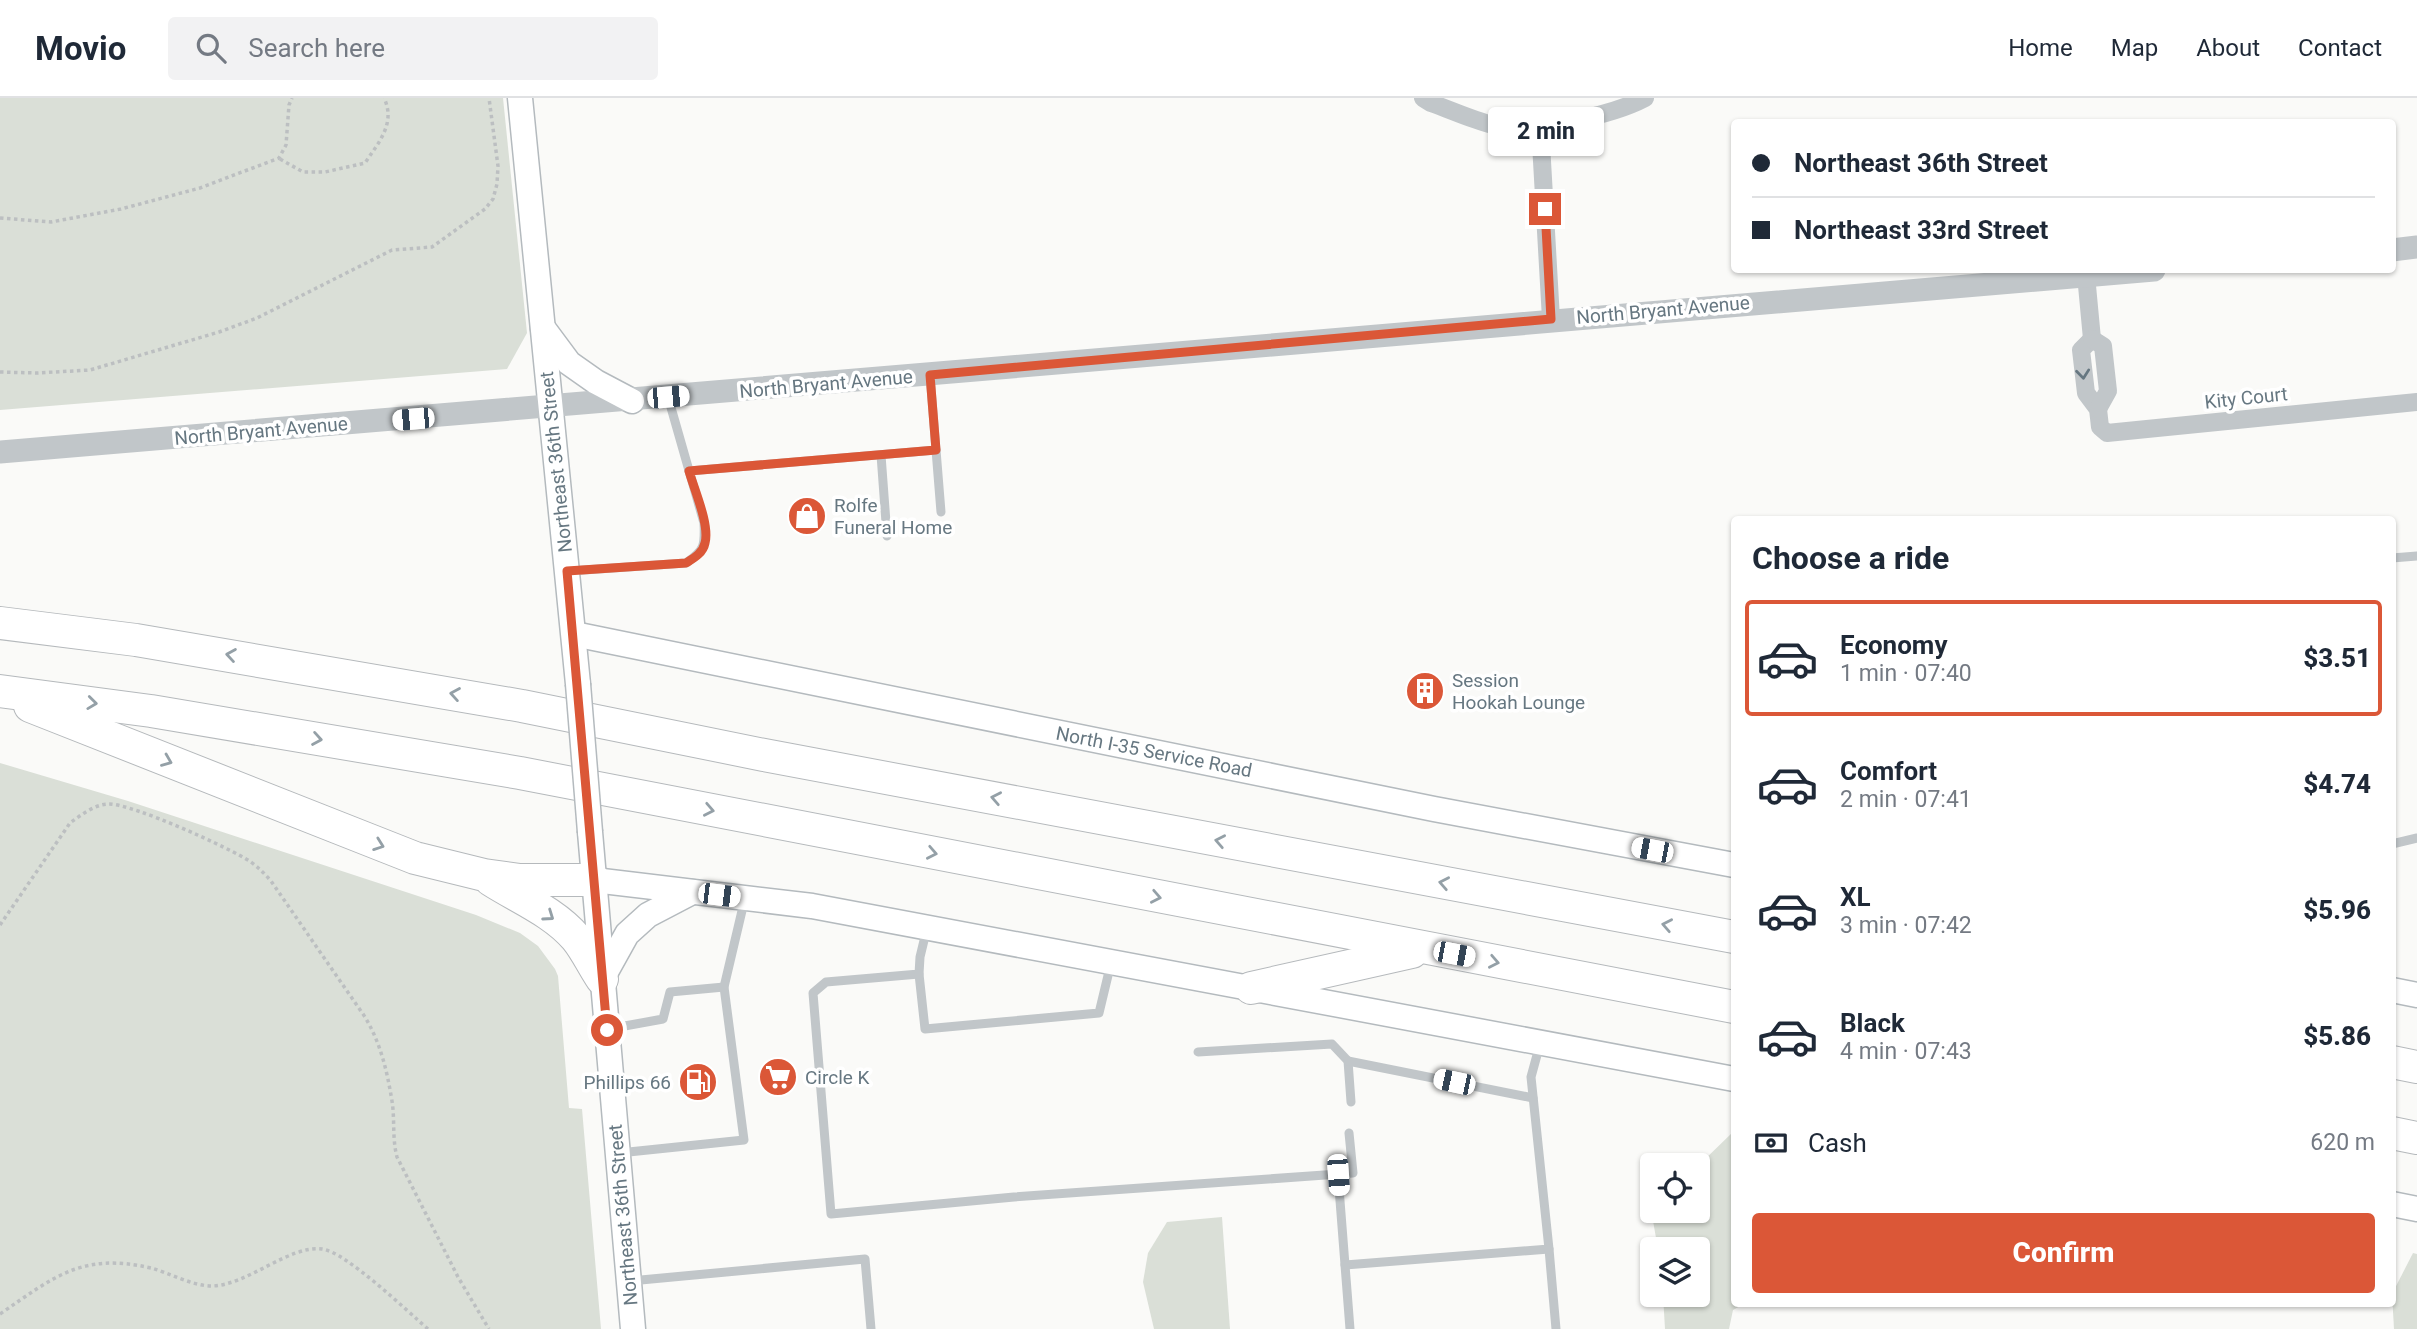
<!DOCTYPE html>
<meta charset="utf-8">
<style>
body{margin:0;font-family:Roboto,sans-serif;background:#f2f2f3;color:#1f2937;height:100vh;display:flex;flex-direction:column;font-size:26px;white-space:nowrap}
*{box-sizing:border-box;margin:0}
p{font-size:23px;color:#747a83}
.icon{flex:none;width:38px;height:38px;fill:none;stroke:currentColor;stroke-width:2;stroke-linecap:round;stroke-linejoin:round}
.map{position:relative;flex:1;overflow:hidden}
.sheet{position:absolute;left:1731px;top:418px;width:665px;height:791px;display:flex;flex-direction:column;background:#fff;border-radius:7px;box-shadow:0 2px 5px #0004}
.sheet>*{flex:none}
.hud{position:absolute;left:1731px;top:21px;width:665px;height:154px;border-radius:7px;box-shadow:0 2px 5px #0004;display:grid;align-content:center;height:154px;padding:0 21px;background:#fff}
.buttons{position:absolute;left:1640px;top:1055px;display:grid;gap:14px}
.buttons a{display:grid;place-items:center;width:70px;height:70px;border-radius:7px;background:#fff;box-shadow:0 2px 5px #0004;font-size:35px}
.end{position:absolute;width:32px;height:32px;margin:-16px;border:9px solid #db5737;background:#fff;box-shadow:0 0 0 4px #fff}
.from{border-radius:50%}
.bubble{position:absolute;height:49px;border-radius:7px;background:#fff;box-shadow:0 2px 5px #0004;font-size:23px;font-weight:800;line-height:49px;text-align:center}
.car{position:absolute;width:21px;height:42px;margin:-21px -10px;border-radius:9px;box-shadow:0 0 5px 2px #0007;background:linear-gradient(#fff 24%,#345 0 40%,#fff 0 76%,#345 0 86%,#fff 0)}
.hud b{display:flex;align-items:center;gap:24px;height:66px;font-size:26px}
.hud b+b{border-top:2px solid #e0e1e3}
.hud i{width:18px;height:18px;background:#1f2937}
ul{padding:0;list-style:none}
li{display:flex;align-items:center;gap:21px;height:116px;margin:0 14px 10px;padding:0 7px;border:4px solid transparent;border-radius:7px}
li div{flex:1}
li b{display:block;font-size:26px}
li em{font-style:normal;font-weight:800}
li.on{border-color:#db5737}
li>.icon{width:63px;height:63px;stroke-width:1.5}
h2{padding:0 21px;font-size:32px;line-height:84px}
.pay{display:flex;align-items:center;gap:18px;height:77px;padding:0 21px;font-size:26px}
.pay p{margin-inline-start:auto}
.primary-button{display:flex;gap:14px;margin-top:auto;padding:14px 21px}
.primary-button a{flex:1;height:80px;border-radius:7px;background:#db5737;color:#fff;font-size:28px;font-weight:800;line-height:80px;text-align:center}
header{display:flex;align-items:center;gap:42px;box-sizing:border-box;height:98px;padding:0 35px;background:#fff;border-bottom:2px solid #e0e1e3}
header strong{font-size:33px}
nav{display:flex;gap:38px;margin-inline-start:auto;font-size:24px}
.search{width:490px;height:63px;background:#f2f2f3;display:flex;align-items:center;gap:18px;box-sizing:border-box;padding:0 24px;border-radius:7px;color:#747a83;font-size:26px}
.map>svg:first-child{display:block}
.green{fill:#dadfd7}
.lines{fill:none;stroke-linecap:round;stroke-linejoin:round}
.secondary-casing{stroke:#b4babe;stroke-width:27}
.motorway-casing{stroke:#b5b9bc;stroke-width:34}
.path{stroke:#bcbfc1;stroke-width:3.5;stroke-dasharray:3.5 3.5;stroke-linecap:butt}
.service{stroke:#c1c6c9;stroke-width:9}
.minor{stroke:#c1c6c9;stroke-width:18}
.tertiary{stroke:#c1c6c9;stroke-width:23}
.secondary{stroke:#fff;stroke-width:24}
.motorway{stroke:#fff;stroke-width:32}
.secondary-bridge-casing{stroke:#b4babe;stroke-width:27;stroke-linecap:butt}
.secondary-bridge{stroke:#fff;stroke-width:24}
.oneway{stroke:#667781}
.oneway2{stroke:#94a0a7}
.route{stroke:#db5737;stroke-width:9}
.labels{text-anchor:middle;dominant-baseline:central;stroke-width:7;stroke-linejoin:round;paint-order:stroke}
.street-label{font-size:19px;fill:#667781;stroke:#fff}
.poi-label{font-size:19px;fill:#667781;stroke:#fff;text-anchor:start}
</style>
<header>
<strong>Movio</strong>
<div class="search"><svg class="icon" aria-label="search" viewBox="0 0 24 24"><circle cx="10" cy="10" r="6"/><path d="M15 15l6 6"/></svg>Search here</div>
<nav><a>Home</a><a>Map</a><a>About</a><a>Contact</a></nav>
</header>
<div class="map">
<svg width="2417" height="1231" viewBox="0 0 2417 1231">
<rect width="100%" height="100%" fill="#fafaf8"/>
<g class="green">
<polygon points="0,0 503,0 527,235 507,271 0,312"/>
<polygon points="0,665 128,703 476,817 520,835 538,848 555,871 558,878 569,1010 582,1011 601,1231 0,1231"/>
<polygon points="1734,1033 1734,1206 1744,1206 1733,1212 1729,1231 1665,1231 1663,1197 1698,1197 1698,1152 1658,1151 1650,1106 1652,1105 1652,1113 1698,1113 1698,1068"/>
<polygon points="1222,1119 1230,1231 1154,1231 1143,1184 1148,1155 1167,1124"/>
<polygon points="2413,1155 2417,1156 2417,1231 2394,1231 2392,1196"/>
</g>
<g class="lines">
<defs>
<g id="secondary">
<polyline points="520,0 578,586"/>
<polyline points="543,230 569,265 596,284 632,303"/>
<polyline points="574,536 1434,711 1734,767"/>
<polyline points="590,734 633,1231"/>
<polyline points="594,782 812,808 1734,981"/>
<polyline points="602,881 627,836 648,817 692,794"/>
<polyline points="2392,892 2417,897"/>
<polyline points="2392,1106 2417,1111"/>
</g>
<g id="motorway">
<polyline points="0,525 136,542 522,608 764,657 1734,839"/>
<polyline points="0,593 151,613 520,675 1734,909"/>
<polyline points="30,608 415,760 484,777 520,782 594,782"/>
<path d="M491,782C519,800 554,814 576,840C586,852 593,868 602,881"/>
<polyline points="1251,890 1412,854"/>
<polyline points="2392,964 2417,969"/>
<polyline points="2392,1035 2417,1040"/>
</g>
</defs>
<use href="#secondary" class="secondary-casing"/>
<use href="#motorway" class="motorway-casing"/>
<g class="path">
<path d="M280,61L303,74H325L365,65C379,44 396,25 384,0"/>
<polyline points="0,120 51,124 121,111 200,90 279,60 286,47 289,7 292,0"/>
<polyline points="0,274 37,275 90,272 219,234 257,220 392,152 432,149 485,111 493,101 497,86 498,68 489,0"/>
<path d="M0,827L70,725C81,717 95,706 109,706C133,706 230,750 251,764C259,770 265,776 271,783L365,919C381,946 387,973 392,1003C395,1022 392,1040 397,1059L458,1179L489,1231"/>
<path d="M0,1216C54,1179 82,1154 151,1170C170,1175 192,1188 212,1188C248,1187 289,1147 322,1151C346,1154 407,1213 428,1231"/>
</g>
<g class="service">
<polyline points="936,352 941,414"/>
<polyline points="881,357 887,438"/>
<polyline points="689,373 936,352 930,277"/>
<polyline points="2392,460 2417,458"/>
<path d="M569,473L686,465C705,452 705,447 704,425L668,299"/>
<polyline points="2392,746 2417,740"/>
<polyline points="927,830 920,859 919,876 826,884 813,895 831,1116 1014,1099 1353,1075 1349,1035"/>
<polyline points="919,876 925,931 1099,915 1111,865"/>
<polyline points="608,931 663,921 670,894 724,889"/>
<polyline points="1198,954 1332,946 1348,963 1351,1004"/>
<polyline points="1348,963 1533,1000"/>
<polyline points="619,1055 744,1042 724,889 745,800"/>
<polyline points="1338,1077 1345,1167 1549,1151 1531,979 1540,946"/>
<polyline points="1549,1151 1556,1231"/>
<polyline points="1345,1167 1350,1231"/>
<polyline points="630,1183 865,1161 871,1231"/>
</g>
<g class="minor">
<path d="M1423,0L1431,5C1451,12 1472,22 1493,27C1530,35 1611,18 1645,0"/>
<polyline points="1540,28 1551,221"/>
<polyline points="2086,177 2092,241"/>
<polyline points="2092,241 2081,252 2086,295 2098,311 2100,329 2107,335 2417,304"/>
<polyline points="2092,241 2103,248 2108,293 2098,311"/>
</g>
<g class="tertiary">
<polyline points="2392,152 2417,149"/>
<path d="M0,354C718,296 1436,232 2154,172"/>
</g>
<use href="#secondary" class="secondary"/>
<use href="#motorway" class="motorway"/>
<defs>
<polyline id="secondary-bridge" points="578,586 590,734"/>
</defs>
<use href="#secondary-bridge" class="secondary-bridge-casing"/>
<use href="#secondary-bridge" class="secondary-bridge"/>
</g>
<defs><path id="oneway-chevron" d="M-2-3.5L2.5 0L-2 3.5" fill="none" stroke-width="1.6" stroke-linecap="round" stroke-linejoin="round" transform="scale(1.75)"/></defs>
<use class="oneway" href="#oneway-chevron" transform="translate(2083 276) rotate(84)"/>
<g class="oneway2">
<use href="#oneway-chevron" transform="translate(231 557) rotate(-171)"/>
<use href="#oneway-chevron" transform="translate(455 596) rotate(-170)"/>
<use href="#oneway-chevron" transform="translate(92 605) rotate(7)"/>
<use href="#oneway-chevron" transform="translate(317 641) rotate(10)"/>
<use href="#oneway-chevron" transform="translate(167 663) rotate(22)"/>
<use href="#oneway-chevron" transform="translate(996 700) rotate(-169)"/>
<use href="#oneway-chevron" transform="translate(709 712) rotate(11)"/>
<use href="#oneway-chevron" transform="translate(1220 743) rotate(-169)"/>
<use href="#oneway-chevron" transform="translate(379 747) rotate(20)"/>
<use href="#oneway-chevron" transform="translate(932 755) rotate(11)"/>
<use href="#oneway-chevron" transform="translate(1444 785) rotate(-169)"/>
<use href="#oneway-chevron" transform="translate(1156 799) rotate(11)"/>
<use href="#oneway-chevron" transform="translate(549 818) rotate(35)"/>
<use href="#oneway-chevron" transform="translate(1667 827) rotate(-169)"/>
<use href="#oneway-chevron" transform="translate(1494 864) rotate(11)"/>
</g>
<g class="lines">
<path class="route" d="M607,932L567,473L686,465C694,460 703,455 705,445C710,427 694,391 689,373L936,352L930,277L1551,221L1545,111"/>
</g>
<defs>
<symbol id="shop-disc" viewBox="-11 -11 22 22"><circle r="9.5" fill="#db5737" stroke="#fff"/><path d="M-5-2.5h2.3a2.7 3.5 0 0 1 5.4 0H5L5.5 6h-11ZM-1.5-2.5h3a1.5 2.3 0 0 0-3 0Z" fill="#fff"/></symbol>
<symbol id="building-disc" viewBox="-11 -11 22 22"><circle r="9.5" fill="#db5737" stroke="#fff"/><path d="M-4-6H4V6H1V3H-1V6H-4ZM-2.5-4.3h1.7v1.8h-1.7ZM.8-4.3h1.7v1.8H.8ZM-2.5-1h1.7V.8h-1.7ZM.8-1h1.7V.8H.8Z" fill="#fff"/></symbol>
<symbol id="supermarket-disc" viewBox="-11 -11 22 22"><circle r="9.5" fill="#db5737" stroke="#fff"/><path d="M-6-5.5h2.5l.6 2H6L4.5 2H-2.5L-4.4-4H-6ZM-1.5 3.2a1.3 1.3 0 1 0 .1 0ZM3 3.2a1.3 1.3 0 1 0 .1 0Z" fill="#fff"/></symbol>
<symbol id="fuel-disc" viewBox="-11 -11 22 22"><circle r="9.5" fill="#db5737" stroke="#fff"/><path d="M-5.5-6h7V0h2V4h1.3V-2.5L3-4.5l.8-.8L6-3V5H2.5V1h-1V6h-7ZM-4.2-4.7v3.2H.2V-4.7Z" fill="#fff"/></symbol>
</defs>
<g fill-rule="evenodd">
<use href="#shop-disc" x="785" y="396" width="44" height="44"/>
<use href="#building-disc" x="1403" y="571" width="44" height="44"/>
<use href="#supermarket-disc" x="756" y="957" width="44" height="44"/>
<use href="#fuel-disc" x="676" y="962" width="44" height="44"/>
</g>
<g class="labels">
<g class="street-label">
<text transform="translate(1663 212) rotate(-5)">North Bryant Avenue</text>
<text transform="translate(826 286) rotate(-5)">North Bryant Avenue</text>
<text transform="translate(2246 300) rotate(-6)">Kity Court</text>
<text transform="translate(261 333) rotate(-5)">North Bryant Avenue</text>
<text transform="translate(556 364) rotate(-96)">Northeast 36th Street</text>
<text transform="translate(1154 654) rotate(11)">North I-35 Service Road</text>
<text transform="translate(623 1117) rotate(-95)">Northeast 36th Street</text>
</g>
<g class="poi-label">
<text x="834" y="407">Rolfe<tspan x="834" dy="22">Funeral Home</tspan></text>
<text x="1452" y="582">Session<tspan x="1452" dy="22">Hookah Lounge</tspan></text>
<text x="805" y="979">Circle K</text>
<text x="671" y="984" text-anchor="end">Phillips 66</text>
</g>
</g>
</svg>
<div class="buttons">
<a><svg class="icon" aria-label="locate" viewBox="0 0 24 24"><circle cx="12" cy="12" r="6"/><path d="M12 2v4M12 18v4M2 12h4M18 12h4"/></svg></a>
<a><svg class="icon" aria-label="layers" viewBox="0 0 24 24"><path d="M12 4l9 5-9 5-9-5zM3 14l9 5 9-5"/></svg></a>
</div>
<i class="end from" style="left:607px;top:932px"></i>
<i class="end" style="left:1545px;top:111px"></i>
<div class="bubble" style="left:1488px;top:9px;width:116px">2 min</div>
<i class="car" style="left:668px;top:299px;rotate:85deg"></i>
<i class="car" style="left:413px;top:321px;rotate:265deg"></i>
<i class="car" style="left:1652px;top:752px;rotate:281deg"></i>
<i class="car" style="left:719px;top:797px;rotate:97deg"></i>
<i class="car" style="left:1454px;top:856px;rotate:101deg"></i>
<i class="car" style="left:1454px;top:984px;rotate:282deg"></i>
<i class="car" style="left:1338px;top:1077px;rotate:176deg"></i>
<div class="hud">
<b><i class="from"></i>Northeast 36th Street</b>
<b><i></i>Northeast 33rd Street</b>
</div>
<section class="sheet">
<h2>Choose a ride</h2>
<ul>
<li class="on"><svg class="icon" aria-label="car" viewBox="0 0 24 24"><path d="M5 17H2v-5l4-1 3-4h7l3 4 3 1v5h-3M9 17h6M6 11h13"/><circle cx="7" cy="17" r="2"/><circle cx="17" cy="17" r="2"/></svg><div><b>Economy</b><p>1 min · 07:40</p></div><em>$3.51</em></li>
<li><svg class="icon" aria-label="car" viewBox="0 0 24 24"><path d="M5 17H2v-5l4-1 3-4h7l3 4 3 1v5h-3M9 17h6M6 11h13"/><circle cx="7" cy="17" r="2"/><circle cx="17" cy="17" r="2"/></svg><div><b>Comfort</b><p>2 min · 07:41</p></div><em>$4.74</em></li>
<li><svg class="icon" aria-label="car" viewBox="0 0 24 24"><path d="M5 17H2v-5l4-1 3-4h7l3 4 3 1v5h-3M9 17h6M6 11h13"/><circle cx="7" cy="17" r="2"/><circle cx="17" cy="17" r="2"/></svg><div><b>XL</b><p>3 min · 07:42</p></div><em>$5.96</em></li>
<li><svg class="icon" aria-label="car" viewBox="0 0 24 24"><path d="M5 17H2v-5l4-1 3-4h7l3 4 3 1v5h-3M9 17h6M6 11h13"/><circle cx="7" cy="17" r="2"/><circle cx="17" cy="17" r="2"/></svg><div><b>Black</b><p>4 min · 07:43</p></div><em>$5.86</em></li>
</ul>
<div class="pay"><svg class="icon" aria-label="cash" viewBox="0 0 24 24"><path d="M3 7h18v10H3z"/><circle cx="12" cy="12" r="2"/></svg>Cash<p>620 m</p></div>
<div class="primary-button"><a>Confirm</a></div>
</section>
</div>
